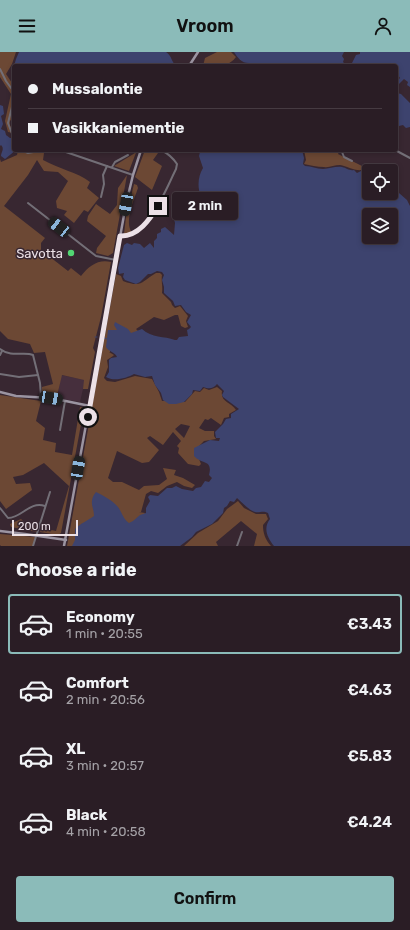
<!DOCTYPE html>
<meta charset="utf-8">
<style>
body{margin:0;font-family:Rubik,sans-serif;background:#32262d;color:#f1f3f6;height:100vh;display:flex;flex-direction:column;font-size:15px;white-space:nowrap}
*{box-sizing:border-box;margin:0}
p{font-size:13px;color:#a5a2a7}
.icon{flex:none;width:22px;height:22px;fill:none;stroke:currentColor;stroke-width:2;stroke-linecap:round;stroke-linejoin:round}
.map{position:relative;height:494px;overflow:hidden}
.sheet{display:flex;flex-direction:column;background:#2a1d25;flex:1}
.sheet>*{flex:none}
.guide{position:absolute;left:12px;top:12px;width:386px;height:88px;border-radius:4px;box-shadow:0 2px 6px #0003,0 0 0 1px #463b42;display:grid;align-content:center;height:88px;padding:0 16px;background:#2a1d25}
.fabs{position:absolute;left:362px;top:112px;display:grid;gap:8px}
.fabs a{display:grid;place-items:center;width:36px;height:36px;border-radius:4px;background:#2a1d25;box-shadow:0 2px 6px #0003,0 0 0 1px #463b42;font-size:20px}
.scale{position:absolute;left:12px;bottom:10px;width:66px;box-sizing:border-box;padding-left:4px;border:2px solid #ece1e7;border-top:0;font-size:11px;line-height:14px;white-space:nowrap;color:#ece1e7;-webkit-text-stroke:3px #382731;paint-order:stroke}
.end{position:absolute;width:18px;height:18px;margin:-9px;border:5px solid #ece1e7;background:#111;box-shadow:0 0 0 2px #111}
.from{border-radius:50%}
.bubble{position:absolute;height:28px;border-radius:4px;background:#2a1d25;box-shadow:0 2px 6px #0003,0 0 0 1px #463b42;font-size:13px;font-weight:600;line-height:28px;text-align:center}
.car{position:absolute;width:12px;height:24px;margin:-12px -6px;border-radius:5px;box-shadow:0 0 3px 1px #0007;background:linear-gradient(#222 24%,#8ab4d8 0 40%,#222 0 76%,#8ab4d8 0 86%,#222 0)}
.guide b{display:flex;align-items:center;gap:14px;height:38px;font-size:15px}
.guide b+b{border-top:1px solid #463b42}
.guide i{width:10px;height:10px;background:#f1f3f6}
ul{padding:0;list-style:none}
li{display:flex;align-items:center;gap:12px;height:60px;margin:0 8px 6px;padding:0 8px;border:2px solid transparent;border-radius:4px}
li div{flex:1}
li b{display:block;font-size:15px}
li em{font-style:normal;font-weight:600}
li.current{border-color:#8bbbb9}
li>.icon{width:36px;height:36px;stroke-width:1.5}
h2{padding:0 16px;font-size:18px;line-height:48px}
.button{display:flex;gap:8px;margin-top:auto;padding:8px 16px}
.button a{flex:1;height:46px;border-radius:4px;background:#8bbbb9;color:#111;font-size:16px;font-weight:600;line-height:46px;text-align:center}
header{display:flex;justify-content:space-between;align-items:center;height:52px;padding:0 16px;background:#8bbbb9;color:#111;font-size:18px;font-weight:600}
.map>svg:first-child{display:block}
.built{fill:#462f3d}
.green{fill:#6c4834;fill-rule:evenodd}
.water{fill:#3d436e;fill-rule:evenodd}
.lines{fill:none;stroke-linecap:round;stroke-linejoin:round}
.stream{stroke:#3d436e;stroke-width:1}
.street{stroke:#736f77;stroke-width:2}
.secondary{stroke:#9b94a1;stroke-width:2.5}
.route{stroke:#ece1e7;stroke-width:5}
.poi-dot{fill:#52d673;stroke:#382731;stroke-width:1.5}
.labels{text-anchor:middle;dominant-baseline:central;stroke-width:3;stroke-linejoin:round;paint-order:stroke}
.poi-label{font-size:13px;fill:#ece1e7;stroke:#382731;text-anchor:end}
</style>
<header><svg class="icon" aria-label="menu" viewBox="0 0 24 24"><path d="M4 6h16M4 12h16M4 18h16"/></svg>Vroom<svg class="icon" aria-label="person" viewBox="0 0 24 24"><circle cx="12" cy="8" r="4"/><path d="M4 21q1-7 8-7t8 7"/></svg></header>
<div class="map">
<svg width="410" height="494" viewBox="0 0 410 494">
<rect width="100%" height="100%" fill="#382731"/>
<polygon class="built" points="61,323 85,328 80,350 57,346"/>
<g class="green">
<polygon points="0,0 16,0 12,12 6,22 14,34 14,64 10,69 10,73 13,81 8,80 5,69 11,42 0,25"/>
<path d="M217,0H231L236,5C228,16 215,14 203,14L205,6Z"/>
<path d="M18,98H48L44,101L43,108C59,117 77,120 90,130L87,136L99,146L88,160L84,158L74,171L64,163L67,159L57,156L56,149L68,129L58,120L44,119L37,108L28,123L4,154L45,186L41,191V198L68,219L71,216L81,224C89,214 98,207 111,210L101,265L93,296L95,300L88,337H83L84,328L62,323L57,344L42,342V335L53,332L45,300L34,301L30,292L8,287L0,279V107L1,110L17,103Z"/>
<polygon points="135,98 137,98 129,119 114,114 135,101"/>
<polygon points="145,98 150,98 158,101 153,108 162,114 152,138 135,125"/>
<path d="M304,98H340L338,102L368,117L365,120L362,118C354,119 347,114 340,113C334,113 329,116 324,115C317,115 310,113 304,112L306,108Z"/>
<polygon points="127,123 113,201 108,204 96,201 97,196 106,184 87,169 88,164 96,152 110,162 117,153 118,136"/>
<path d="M134,132L137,133L138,136C134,148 124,169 132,181L124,182L126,165Z"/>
<path d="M156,221H160L162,223C161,229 163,234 162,241L171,250L172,253L175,256L180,254L188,264L186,269L188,275L185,276L181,274L178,263H175L164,268L154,265L136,277L139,280L110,286V300H109L114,303L113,304L107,308L108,315L104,326L107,329L115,330L135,324L152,327L159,340L162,349C170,348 177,350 185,350L195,339L200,340L204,336L209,338L217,335L222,339C220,350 231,350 236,358L229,362V365L224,366L221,373L211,366L208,368L205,367L199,376L205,379H214V384L216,387L204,389L199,394V407L201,412L199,414L188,412L178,401L179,396L177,394L181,389L173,380L163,393L150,384L147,386L159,398L149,410L142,411L117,399L108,426L113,430H122L139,438L144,434L159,433L167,427L163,416L176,418L174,423L183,426L195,433L192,436L184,434L177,430L167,434L158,441L151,439L146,442L141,460H139L145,461L131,494H67L116,222L121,224L123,229C142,236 141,230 156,221ZM181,372L190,374L184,386L175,377Z"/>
<polygon points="0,343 41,349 36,369 45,376 43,388 56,391 55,400 72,403 80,355 84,356 61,481 58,483 40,480 42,476 56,479 69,434 44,411 23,423 13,425 16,432 30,431 32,438 6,457 0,449"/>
<path d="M238,449L244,456L256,462H266L268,467L263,473C263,481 265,487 271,494H254L257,482L241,469L216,490L218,494H184L198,481L218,469L227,457Z"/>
<polygon points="21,467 24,470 39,475 37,480 11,475 10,472"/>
<polygon points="0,482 36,485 33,494 1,494 0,493"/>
</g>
<g class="water">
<path d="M19,0H166C172,4 171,9 176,14H14L16,7Z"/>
<path d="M234,0H344L342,4L344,7L343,10L345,12L348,11L351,13L356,3L360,2V0H410V35L407,33L408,30L404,27L396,35L399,36L397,39V41L401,42L410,51V75L406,76L403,73L399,74L397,71L396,72V26L399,27L400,26L396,20V14H251L249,11C241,11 238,6 234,0Z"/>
<path d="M0,53L3,54L4,62L1,64L3,72L1,77L5,79L6,83L10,86H13L14,98H16L5,107L1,104C1,100 5,97 1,93L0,94Z"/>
<path d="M197,98H302L304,106L303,112L305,114C312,114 316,117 323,117C329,117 336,114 342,115C347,116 349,119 354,118L357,121L361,119L365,124L369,126V141H391V131L398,139L397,142L399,141L407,148L410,154V494H274C267,485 263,476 270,467L268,461C263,458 260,461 255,460C247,457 243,451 237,446L234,450L230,449L227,454L224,456L223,461L212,472L196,480L192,485L180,494H72L75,488V477C81,471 87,469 94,464C94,455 88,450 96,440C104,444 112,448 118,455C122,460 123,467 129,471L133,469L140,463L146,461V456L150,449L148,445L150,443L158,444L167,436H172L176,434L182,437L193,439L196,436L201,435L205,429L209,430L212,426L209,423C213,407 202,413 194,404V396L210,388L219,389L220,386H216L215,380L223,372L226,367L231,366V362L239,357L223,345L222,343L224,339L217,332C213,337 209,337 203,335L200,339L193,338L192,342L184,350L176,352H169L163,348L161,341L155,333L152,324L145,325L134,322C127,326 114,330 106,325L109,320V308L111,306L117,305C115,300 109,300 106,295L108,278H117L114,273L115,270L128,277L131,281L142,277C152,286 164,284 175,288H177L179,285L188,284L187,278L189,277L191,275L187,270L191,263L186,260L181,253L175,254L173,249L164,241V235L162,228L164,223L162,220L157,219L151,222H148L140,230L136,232L125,228L123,225L124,221L119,222L118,216L124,193L127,191L132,193L134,191L140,192L144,196L150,191L154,196V189L157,186V182L161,180V177L165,175L174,183L175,171L174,167L178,157L184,154L186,150L183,148L184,144L189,140L195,142L199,145L201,144C197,136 198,124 203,116L199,104L200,100ZM369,163H391V185H369Z"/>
</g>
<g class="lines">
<g class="stream">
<polyline points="95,285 97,285"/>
<polyline points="104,286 107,287"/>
</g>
<g class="street">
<polyline points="0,17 6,29 14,40"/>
<polyline points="14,47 8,71 14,87"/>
<polyline points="21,98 28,101 44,98"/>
<polyline points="60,98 133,123"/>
<polyline points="343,98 342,100 344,105 352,109"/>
<polyline points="395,98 410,106"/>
<polyline points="112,115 115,110 128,103"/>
<polyline points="101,145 104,132 103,123 107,114"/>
<polyline points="28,151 96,204 116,208"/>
<path d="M120,184C148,186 166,137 176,117L177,112C173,106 167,101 161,98"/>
<path d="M0,297C12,306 24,299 33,303L40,331L41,345"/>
<polyline points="0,303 2,299"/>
<polyline points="0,322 19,325 38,323"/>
<polyline points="60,378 65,349"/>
<path d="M0,456L8,466C22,466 29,449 45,454"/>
<polyline points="33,494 50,440"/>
<polyline points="237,494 242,480"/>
</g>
<g class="secondary">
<polyline points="189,14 198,0"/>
<polyline points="0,340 16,344 51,346 90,354"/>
<polyline points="0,479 25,482 66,488"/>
<polyline points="64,494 126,152 133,123 141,98"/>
</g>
</g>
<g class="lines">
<path class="route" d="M88,365L120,184C138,185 150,167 158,154"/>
</g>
<circle class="poi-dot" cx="71" cy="201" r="4"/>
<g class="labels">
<g class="poi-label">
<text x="63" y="201">Savotta</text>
</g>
</g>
</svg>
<div class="fabs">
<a><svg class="icon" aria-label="locate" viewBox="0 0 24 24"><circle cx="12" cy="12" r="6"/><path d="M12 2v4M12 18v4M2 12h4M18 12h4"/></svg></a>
<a><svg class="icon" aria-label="layers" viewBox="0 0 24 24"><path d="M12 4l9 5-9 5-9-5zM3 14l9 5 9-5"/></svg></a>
</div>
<div class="scale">200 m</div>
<i class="end from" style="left:88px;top:365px"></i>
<i class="end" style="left:158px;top:154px"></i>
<div class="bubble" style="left:172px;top:140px;width:66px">2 min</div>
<i class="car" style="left:126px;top:152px;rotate:190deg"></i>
<i class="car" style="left:59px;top:175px;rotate:308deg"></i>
<i class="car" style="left:51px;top:346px;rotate:100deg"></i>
<i class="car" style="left:78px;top:416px;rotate:10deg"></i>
<div class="guide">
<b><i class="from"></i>Mussalontie</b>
<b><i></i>Vasikkaniementie</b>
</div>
</div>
<section class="sheet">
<h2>Choose a ride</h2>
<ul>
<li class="current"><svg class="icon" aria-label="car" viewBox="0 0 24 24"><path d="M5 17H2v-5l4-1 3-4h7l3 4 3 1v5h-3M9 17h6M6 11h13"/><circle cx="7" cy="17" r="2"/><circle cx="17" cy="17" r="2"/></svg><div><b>Economy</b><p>1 min · 20:55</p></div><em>€3.43</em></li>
<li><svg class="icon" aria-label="car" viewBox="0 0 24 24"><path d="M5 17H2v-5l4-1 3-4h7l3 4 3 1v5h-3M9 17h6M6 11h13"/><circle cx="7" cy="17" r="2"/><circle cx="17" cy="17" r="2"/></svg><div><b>Comfort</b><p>2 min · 20:56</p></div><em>€4.63</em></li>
<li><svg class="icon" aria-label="car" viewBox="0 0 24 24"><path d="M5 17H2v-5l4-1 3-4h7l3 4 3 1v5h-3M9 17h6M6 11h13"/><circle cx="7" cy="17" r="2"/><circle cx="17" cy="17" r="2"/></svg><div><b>XL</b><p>3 min · 20:57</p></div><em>€5.83</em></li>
<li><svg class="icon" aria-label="car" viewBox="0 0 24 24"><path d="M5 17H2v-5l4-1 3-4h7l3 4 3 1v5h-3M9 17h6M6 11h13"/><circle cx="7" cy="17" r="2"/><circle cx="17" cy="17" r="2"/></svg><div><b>Black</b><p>4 min · 20:58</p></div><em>€4.24</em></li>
</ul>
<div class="button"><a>Confirm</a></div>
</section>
